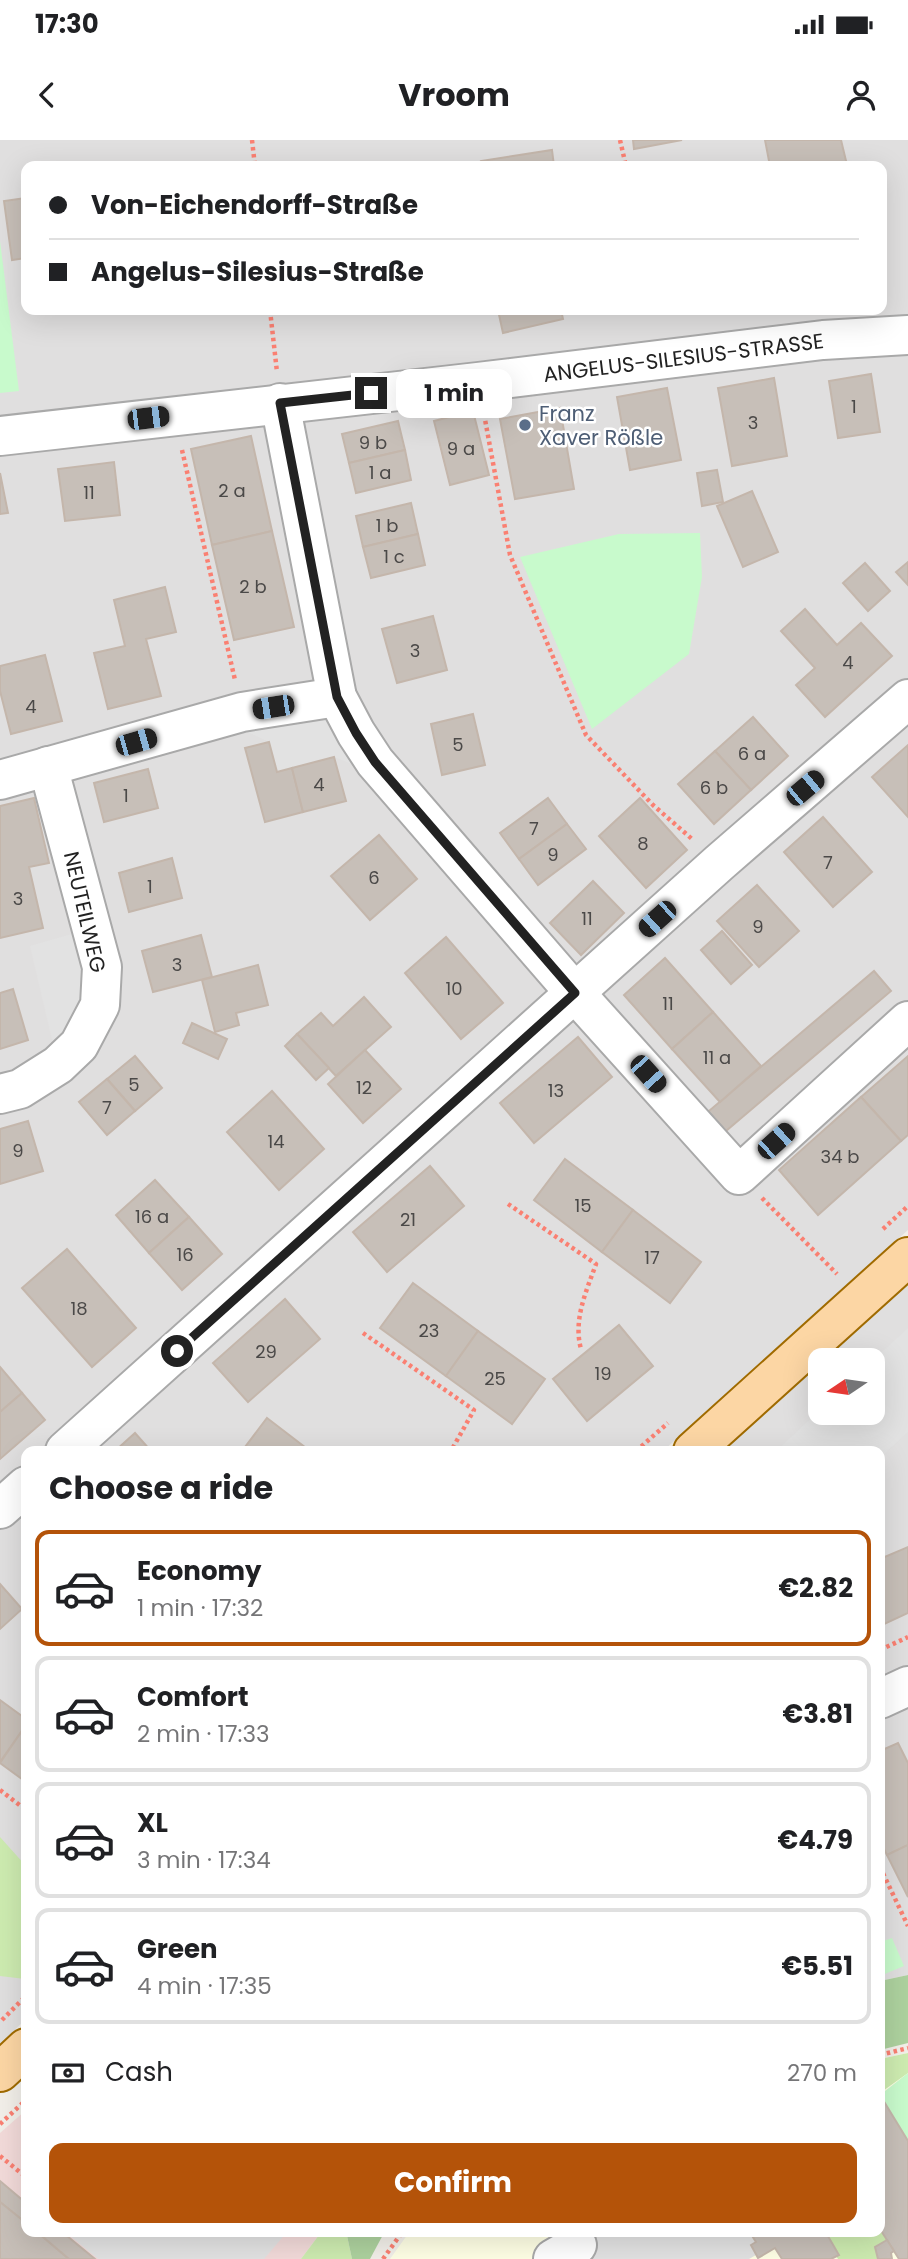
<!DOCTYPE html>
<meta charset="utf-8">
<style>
body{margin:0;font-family:Poppins,sans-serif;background:#f2f2f2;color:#202124;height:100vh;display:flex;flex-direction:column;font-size:26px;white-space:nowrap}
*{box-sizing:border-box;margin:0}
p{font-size:23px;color:#757577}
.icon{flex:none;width:38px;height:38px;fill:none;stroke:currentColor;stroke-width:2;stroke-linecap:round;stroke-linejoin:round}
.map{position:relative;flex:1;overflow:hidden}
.panel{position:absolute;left:21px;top:1306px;width:864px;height:791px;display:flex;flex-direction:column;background:#fff;border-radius:14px;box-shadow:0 7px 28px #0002}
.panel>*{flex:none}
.guide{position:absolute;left:21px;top:21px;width:866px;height:154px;border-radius:14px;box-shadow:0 7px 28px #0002;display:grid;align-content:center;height:154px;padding:0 28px;background:#fff}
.needle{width:46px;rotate:257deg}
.controls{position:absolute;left:808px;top:1208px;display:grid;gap:14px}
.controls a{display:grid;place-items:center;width:77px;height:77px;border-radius:14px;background:#fff;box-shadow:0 7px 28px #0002;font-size:35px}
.end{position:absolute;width:32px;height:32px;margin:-16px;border:9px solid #222;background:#fff;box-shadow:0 0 0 4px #fff}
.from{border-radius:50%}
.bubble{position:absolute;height:49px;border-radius:14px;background:#fff;box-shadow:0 7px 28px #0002;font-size:23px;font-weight:700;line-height:49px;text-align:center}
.car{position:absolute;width:21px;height:42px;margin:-21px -10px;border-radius:9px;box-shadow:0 0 5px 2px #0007;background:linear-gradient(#222 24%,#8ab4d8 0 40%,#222 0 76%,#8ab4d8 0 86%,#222 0)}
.guide b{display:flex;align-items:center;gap:24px;height:66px;font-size:26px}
.guide b+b{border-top:2px solid #e0e0e0}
.guide i{width:18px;height:18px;background:#202124}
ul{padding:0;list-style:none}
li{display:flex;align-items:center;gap:21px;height:116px;margin:0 14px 10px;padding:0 14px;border:4px solid #e0e0e0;border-radius:14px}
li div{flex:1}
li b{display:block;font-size:26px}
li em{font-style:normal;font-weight:700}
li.active{border-color:#b45309}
li>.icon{width:63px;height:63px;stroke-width:1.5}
h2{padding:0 28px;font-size:32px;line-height:84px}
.pay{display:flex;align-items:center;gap:18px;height:77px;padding:0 28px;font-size:26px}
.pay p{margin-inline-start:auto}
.cta{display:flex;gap:14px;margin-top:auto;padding:14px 28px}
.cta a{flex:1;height:80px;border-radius:14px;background:#b45309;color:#fff;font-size:28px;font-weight:700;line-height:80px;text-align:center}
.status{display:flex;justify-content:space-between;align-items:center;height:49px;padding:0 35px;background:#fff;direction:ltr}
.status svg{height:19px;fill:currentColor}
header{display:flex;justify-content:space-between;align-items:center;height:91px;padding:0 28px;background:#fff;font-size:32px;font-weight:700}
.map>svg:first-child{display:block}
.residential{fill:#e0dfdf;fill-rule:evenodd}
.commercial{fill:#f2dad9}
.education{fill:#ffffe5}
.grass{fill:#cdebb0}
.forest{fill:#add19e}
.park{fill:#c8facc}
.parking{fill:#e2e2e2}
.building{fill:#c7bfb8;stroke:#c4b6ab;stroke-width:2}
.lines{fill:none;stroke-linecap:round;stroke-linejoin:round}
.minor-casing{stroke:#a9a9a9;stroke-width:42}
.major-casing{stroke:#a06b00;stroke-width:42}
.path{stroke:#fa8072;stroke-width:4.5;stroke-dasharray:3.5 3.5;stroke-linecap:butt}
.minor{stroke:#fff;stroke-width:38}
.major{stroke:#fcd6a4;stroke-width:38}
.route{stroke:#222;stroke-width:9}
.service-dot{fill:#5c6f8a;stroke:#fff;stroke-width:2.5}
.labels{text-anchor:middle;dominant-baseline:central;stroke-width:5;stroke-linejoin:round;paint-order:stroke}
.number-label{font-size:18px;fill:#4b4948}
.street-label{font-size:21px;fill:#222;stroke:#fff}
.service-label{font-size:21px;fill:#4e5e75;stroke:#fff;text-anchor:start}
</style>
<div class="status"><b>17:30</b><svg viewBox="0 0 49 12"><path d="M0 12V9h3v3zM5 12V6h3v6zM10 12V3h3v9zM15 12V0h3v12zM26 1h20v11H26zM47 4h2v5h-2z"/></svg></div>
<header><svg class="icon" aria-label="back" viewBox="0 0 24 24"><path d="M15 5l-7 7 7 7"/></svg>Vroom<svg class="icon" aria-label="person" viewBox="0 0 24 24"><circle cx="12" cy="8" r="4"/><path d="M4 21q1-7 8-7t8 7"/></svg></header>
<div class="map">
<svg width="908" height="2119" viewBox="0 0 908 2119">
<rect width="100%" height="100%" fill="#f2efe9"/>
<g class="residential">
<path d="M0,0H908V1090L663,1311H26V1879L0,1904ZM26,26H882V170H26Z"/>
<path d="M908,1139V1835L880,1841V1311H719ZM821,1220H873V1272H821Z"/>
</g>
<polygon class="commercial" points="26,1970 26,2091 322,2091 301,2119 0,2119 0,1993"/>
<polygon class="education" points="908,1913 908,2119 390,2119 410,2091 880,2091 880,1919"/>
<g class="grass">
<polygon points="0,1697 26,1726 25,1839 0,1836"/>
<polygon points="908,1913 908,1933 880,1953 880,1919"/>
<polygon points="880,2089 887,2100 875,2107 878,2119 838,2119 836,2116 839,2114 825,2091 880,2091"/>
<polygon points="322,2091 346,2091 352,2119 301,2119"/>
</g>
<g class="forest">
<polygon points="908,1835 908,1903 880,1910 880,1841"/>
<polygon points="346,2091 385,2091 370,2119 352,2119"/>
</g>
<g class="park">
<polygon points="0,101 19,251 0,253"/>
<polygon points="700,393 702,437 689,514 592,589 520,417 619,394"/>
<polygon points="892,1798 904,1826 880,1836 880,1802"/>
<polygon points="908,1933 908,2001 880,1955"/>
</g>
<g class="parking">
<polygon points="337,557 364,629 334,617 277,632 269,602 241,589"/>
<polygon points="93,788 102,827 58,925 30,806"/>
<polygon points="908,1188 908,1292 880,1318 880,1311 776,1311 821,1269 821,1272 873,1272 873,1220"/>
<polygon points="64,2091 288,2091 264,2119 98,2119"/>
<polygon points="569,2091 749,2091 756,2102 751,2106 756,2115 749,2119 585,2119"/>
</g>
<g class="building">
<polygon points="633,0 682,0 634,9"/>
<polygon points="765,0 841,0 847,25 770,26"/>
<polygon points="552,10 554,26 482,26 481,21"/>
<polygon points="26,58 26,118 12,120 4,61"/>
<polygon points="498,170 561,170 563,179 503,193"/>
<polygon points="871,234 880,292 838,298 829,241"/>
<polygon points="774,238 787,316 732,326 718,248"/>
<polygon points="667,248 681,320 630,330 617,257"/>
<polygon points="560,268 574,349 515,359 500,279"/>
<polygon points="473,271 489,335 450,345 434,281"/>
<polygon points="398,281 405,310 349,323 342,294"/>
<polygon points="251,296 272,391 212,405 191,309"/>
<polygon points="405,310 411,340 356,353 349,323"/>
<polygon points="114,322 120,375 65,381 58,329"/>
<polygon points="717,330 723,362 702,366 697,333"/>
<polygon points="0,333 8,373 0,374"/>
<polygon points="752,351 778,412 743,427 717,366"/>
<polygon points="411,363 418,394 363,407 356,376"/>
<polygon points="272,391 294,487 234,500 212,405"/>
<polygon points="418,394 425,425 371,438 363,407"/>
<polygon points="908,422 908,445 896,432"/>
<polygon points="865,423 890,451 868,471 843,443"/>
<polygon points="165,447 176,492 146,499 161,556 108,569 94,513 125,506 114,460"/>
<polygon points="805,469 837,505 861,483 892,516 825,577 796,545 815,528 781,491"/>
<polygon points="433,476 447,530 397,543 382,489"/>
<polygon points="45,515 62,581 11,594 0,551 0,526"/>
<polygon points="473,574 485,625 442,635 431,584"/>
<polygon points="753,577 788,616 751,650 715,611"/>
<polygon points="269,602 277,632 292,628 303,672 265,682 245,608"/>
<polygon points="908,605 908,677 872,637"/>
<polygon points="715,611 751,650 714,684 678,644"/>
<polygon points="334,617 346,661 303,672 292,628"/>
<polygon points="148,629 158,668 104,682 94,643"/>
<polygon points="34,658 49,723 29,727 43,788 0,798 0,666"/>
<polygon points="548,658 567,684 519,719 500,693"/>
<polygon points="640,658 687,710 646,748 599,696"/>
<polygon points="823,677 872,732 833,767 784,712"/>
<polygon points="567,684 586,709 538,745 519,719"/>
<polygon points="379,695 417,739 370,780 331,736"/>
<polygon points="172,718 182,758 129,772 119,733"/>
<polygon points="593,741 624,773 581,815 550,783"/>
<polygon points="757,745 799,791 759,827 717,781"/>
<polygon points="722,791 752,825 731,844 701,810"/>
<polygon points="201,795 212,837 153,852 142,811"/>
<polygon points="446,797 503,863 461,899 405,833"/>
<polygon points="665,818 713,872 672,909 624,855"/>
<polygon points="258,825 268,865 236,873 239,885 215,892 202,840"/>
<polygon points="874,831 891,851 720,996 703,976"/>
<polygon points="13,849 28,900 0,909 0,853"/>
<polygon points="364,857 391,887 336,936 297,894 321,873 333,886"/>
<polygon points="713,872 761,926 720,962 672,909"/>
<polygon points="192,883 227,899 218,919 183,903"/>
<polygon points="297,894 329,928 316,940 285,906"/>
<polygon points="578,897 612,937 534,1003 500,963"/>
<polygon points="365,910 401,949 363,983 328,944"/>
<polygon points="135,916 162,948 135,971 107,939"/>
<polygon points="908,916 908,995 901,1001 861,957"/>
<polygon points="107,939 135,971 107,995 79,962"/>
<polygon points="272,951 324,1009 279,1050 227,992"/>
<polygon points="861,957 901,1001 818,1075 779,1030"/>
<polygon points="28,981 43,1031 0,1044 0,989"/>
<polygon points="565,1019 633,1070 602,1112 534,1060"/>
<polygon points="430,1026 464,1066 387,1132 353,1092"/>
<polygon points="155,1040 189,1077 149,1113 116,1075"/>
<polygon points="633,1070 701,1122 670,1163 602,1112"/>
<polygon points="189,1077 222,1114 182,1150 149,1113"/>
<polygon points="67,1109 136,1188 92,1227 22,1148"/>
<polygon points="413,1143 478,1191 446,1236 380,1188"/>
<polygon points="285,1159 320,1199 248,1262 213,1223"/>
<polygon points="619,1185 653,1226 587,1281 553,1239"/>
<polygon points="478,1191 545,1239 512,1284 446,1236"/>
<polygon points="0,1227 22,1253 0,1272"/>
<polygon points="22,1253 45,1280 0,1319 0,1272"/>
<polygon points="267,1278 310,1311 242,1311"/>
<polygon points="135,1293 151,1311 115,1311"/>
<polygon points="908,1407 908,1473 880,1486 880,1419"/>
<polygon points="0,1444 22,1469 0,1489"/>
<polygon points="0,1560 26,1579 26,1585 0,1622"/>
<polygon points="26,1585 26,1642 0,1623"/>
<polygon points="898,1603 908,1623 908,1705 887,1715 880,1701 880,1611"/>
<polygon points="908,1705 908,1757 887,1715"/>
<polygon points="880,1955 908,2001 908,2119 899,2119 880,2089"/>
<polygon points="0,2041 26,2063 26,2083 0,2062"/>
<polygon points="0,2062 26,2083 26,2091 36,2091 69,2119 0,2119"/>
<polygon points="36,2091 61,2091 95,2119 69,2119"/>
<polygon points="749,2091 825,2091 839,2115 831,2119 782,2119 775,2108 758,2118 751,2105 756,2102"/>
<polygon points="887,2100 894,2111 891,2113 892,2119 878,2119 875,2107"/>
</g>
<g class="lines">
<defs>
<g id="minor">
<polyline points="280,263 337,557 356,593 375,622 575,853 739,1035 908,881"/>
<path id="s1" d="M0,296L478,242L823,200L908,195"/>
<polyline points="0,640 242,572 337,557"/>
<polyline points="0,954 20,949 58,925 79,905 100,865 102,827 48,626"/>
<polyline points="65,1311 719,723 908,559"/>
<polyline points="0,1369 26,1346"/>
<polyline points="880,1559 908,1546"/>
<polyline points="553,2119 577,2105"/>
</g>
<g id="major">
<polyline points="693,1311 908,1117"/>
<polyline points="0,1932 26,1908"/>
</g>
</defs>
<use href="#minor" class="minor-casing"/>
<use href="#major" class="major-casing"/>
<g class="path">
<polyline points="252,0 255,26"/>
<polyline points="620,0 626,26"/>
<polyline points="270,170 277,232"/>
<polyline points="484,274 510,415 586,595 653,665 692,699"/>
<polyline points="182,310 235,540"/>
<polyline points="762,1058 837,1134"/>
<path d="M508,1064L596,1124C586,1152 573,1180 581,1209"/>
<polyline points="883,1089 908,1066"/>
<polyline points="363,1193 474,1270 451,1311"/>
<polyline points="636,1311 668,1283"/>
<polyline points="880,1510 908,1497"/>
<polyline points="0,1650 26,1670"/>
<polyline points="880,1727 908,1786"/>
<polyline points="2,1880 26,1856"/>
<polyline points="880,1915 908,1908"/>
<polyline points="0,1984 26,1960"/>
<polyline points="0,2016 26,2037"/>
<polyline points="383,2119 403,2091"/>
</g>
<use href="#minor" class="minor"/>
<use href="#major" class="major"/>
</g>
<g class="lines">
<polyline class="route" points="177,1211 575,853 375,622 356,593 337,557 280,263 371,253"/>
</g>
<circle class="service-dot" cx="525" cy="285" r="7"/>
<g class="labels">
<g class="number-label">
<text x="854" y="266">1</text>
<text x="753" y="282">3</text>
<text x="373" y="302">9 b</text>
<text x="461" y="308">9 a</text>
<text x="380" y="332">1 a</text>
<text x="232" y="350">2 a</text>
<text x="89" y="352">11</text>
<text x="387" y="385">1 b</text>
<text x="394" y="416">1 c</text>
<text x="253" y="446">2 b</text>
<text x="415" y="510">3</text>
<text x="848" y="522">4</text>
<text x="31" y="566">4</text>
<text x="458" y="604">5</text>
<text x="752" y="613">6 a</text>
<text x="319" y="644">4</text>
<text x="714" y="647">6 b</text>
<text x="126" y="655">1</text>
<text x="534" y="688">7</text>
<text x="643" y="703">8</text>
<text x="553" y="714">9</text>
<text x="828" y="722">7</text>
<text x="374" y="737">6</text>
<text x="150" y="746">1</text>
<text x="18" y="758">3</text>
<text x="587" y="778">11</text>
<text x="758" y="786">9</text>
<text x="177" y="824">3</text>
<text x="454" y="848">10</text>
<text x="668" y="863">11</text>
<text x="717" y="917">11 a</text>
<text x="134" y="944">5</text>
<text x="364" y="947">12</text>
<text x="556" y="950">13</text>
<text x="107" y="967">7</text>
<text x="276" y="1001">14</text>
<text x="18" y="1010">9</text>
<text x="840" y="1016">34 b</text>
<text x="583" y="1065">15</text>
<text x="152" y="1076">16 a</text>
<text x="408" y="1079">21</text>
<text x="185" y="1114">16</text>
<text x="652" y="1117">17</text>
<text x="79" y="1168">18</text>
<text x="429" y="1190">23</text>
<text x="266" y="1211">29</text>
<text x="603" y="1233">19</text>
<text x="495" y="1238">25</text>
</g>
<g class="street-label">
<text stroke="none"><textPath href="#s1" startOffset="688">ANGELUS-SILESIUS-STRASSE</textPath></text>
<text transform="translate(85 772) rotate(77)">NEUTEILWEG</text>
</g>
<g class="service-label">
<text x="539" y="273">Franz<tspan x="539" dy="24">Xaver Rößle</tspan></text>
</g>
</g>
</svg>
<div class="controls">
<a><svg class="needle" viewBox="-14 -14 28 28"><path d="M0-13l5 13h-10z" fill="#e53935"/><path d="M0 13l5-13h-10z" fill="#757577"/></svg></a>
</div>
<i class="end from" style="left:177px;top:1211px"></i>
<i class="end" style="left:371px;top:253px"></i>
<div class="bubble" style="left:396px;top:229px;width:116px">1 min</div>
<i class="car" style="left:148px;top:278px;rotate:83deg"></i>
<i class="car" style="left:273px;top:567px;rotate:261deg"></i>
<i class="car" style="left:136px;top:602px;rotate:74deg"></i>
<i class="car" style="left:805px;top:648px;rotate:50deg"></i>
<i class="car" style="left:657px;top:779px;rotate:228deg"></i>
<i class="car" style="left:648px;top:934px;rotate:138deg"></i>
<i class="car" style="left:776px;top:1001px;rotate:48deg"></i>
<div class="guide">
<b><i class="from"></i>Von-Eichendorff-Straße</b>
<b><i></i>Angelus-Silesius-Straße</b>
</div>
<section class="panel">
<h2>Choose a ride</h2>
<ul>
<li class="active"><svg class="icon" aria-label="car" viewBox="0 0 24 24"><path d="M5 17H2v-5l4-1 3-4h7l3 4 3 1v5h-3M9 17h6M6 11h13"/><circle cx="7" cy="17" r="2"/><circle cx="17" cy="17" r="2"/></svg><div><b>Economy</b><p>1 min · 17:32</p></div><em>€2.82</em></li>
<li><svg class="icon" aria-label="car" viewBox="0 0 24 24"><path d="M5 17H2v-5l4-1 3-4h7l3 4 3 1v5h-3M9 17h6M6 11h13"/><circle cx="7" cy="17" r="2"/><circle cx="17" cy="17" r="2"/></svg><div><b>Comfort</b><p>2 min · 17:33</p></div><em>€3.81</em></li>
<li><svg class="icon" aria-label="car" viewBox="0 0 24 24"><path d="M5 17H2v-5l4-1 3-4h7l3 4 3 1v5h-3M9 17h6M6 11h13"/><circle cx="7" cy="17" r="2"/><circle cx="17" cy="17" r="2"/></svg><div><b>XL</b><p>3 min · 17:34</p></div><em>€4.79</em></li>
<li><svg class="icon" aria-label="car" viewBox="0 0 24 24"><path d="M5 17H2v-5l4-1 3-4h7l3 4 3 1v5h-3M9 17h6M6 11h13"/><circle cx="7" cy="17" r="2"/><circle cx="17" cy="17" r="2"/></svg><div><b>Green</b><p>4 min · 17:35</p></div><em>€5.51</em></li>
</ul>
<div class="pay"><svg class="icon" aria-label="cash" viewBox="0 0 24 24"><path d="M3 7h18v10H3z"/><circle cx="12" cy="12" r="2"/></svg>Cash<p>270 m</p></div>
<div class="cta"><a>Confirm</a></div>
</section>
</div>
